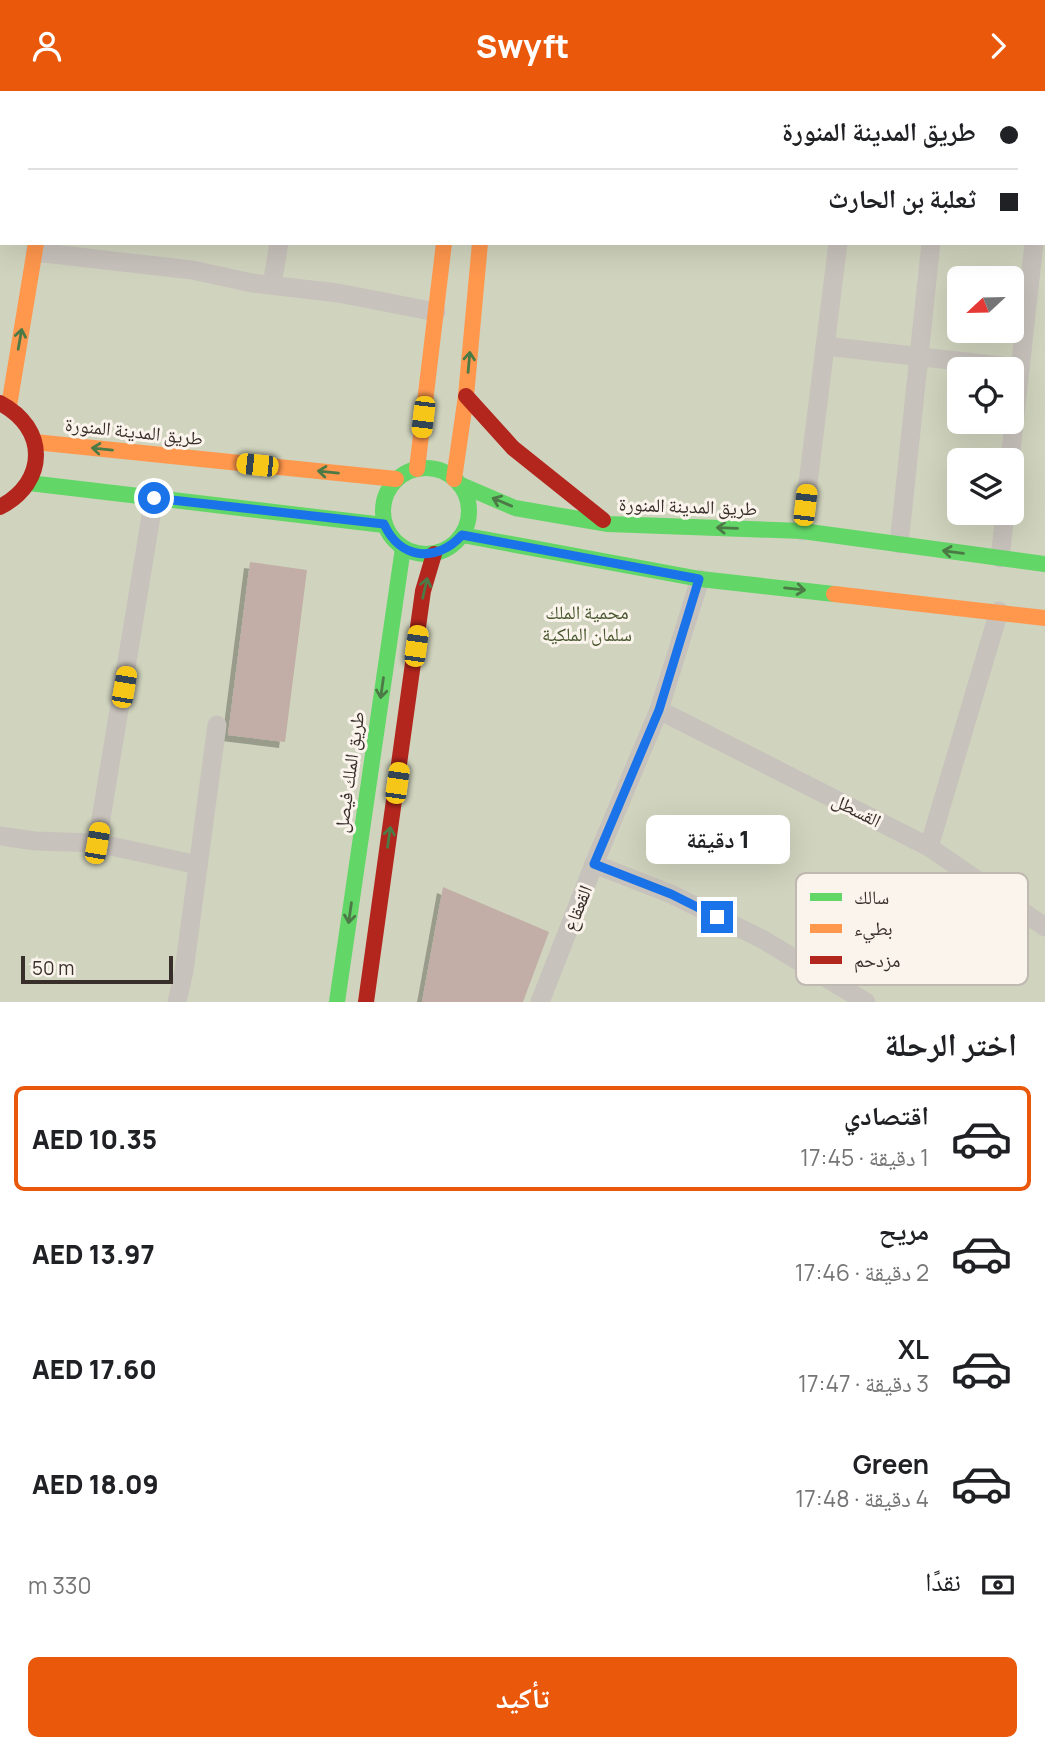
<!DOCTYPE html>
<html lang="ar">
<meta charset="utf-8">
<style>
body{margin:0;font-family:Manrope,"Noto Naskh Arabic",sans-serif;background:#f6f6f6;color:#202124;direction:rtl;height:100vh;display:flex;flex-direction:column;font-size:26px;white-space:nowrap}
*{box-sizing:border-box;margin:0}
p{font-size:23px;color:#757577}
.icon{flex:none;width:38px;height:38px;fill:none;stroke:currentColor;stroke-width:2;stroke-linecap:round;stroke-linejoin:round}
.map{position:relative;height:911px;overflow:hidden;direction:ltr}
.panel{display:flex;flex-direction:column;background:#fff;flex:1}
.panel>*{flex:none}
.banner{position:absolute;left:0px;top:0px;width:1046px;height:154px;box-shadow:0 7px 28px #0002;direction:rtl;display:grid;align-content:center;height:154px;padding:0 28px;background:#fff}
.needle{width:46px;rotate:248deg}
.fabs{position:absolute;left:947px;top:175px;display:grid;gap:14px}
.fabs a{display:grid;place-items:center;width:77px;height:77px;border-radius:10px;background:#fff;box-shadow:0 7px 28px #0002;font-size:35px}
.scale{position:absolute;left:21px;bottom:18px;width:152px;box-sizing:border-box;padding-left:7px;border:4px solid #392f2a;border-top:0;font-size:19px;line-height:24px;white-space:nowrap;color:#392f2a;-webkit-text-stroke:5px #faf4ec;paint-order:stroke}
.end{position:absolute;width:32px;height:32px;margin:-16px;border:9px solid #1a73e8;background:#fff;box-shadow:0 0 0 4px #fff}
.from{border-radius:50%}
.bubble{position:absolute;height:49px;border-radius:10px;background:#fff;box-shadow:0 7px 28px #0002;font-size:23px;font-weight:800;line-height:49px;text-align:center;direction:rtl}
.car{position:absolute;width:21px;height:42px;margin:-21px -10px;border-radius:9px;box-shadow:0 0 5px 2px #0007;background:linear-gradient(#f5c518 24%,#345 0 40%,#f5c518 0 76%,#345 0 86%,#f5c518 0)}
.banner b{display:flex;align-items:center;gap:24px;height:66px;font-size:26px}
.banner b+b{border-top:2px solid #e0e0e0}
.banner i{width:18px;height:18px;background:#202124}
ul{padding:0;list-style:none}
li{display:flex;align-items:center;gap:21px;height:105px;margin:0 14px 10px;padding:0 14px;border:4px solid transparent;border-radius:10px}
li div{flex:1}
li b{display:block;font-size:26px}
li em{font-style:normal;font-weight:800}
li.selected{border-color:#ea580c}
li>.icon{width:63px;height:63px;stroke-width:1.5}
h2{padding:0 28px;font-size:32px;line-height:84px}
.pay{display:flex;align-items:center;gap:18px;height:77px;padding:0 28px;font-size:26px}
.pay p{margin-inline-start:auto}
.primary-button{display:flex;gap:14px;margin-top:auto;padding:14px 28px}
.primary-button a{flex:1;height:80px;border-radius:10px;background:#ea580c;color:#fff;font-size:28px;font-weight:800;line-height:80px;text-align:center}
header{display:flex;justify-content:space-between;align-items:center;height:91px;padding:0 28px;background:#ea580c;color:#fff;font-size:32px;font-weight:800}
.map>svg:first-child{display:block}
.green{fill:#d0d4be;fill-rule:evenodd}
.building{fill:#c2aea6;filter:url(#shadow)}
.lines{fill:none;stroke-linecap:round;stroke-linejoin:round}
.street{stroke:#c8c2bc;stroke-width:19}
.fast{stroke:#63d668;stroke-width:16}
.slow{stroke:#ff974d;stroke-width:16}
.jam{stroke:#b3261e;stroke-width:16}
.oneway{stroke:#4c7a46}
.route{stroke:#1a73e8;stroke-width:9}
.labels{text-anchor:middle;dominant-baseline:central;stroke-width:6;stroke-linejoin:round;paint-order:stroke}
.street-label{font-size:19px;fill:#392f2a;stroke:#faf4ec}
.park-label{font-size:19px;fill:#48572e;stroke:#faf4ec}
.key{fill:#faf4ec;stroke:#c0b9b2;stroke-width:2}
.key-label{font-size:19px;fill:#392f2a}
</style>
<header><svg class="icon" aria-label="forward" viewBox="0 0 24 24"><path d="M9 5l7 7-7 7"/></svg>Swyft<svg class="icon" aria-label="person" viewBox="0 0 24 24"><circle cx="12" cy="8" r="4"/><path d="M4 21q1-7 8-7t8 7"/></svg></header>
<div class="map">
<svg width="1045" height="911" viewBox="0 0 1045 911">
<defs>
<filter id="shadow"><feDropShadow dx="-6" dy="6" stdDeviation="0" flood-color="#0004"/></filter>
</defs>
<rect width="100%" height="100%" fill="#efeae4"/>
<path class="green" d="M0,0H1045V911H0ZM2,2H1045V152H2ZM959,187H1012V240H959ZM959,278H1012V331H959ZM959,369H1012V422H959Z"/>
<g class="building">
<polygon points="250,471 307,479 285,651 228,644"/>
<polygon points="443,796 549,841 523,911 422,911"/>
</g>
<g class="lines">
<g class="street">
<polyline points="302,2 302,0"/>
<polyline points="858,2 858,0"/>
<polyline points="35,161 192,179 252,192 338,202 436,221"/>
<polyline points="272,194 279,152"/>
<polyline points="825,255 1020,277"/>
<polyline points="1010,369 1034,152"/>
<polyline points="802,440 838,152"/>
<polyline points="899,453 931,152"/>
<polyline points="1000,467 1005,422"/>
<polyline points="659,619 929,756 1045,836"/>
<polyline points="0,745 35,750 97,752 198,774"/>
<polyline points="97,752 154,407"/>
<polyline points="929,756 999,520"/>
<polyline points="594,773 671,803 764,849 866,911"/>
<polyline points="177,911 184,880 217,634"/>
<polyline points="540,911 594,773 659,619 700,488"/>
</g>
<g class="fast">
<polyline points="56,0 56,2"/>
<polyline points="0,61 2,47"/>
<circle cx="426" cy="420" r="43"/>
<polyline points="29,392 384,434"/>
<polyline points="459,393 515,417 608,433 802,440 1045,473"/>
<polyline points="462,444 700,488 834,503"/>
<polyline points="337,911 403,457"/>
</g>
<g class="slow">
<polyline points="8,0 8,2"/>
<polyline points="460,0 460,2"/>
<polyline points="9,315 36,152"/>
<polyline points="35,351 396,388"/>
<polyline points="417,378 444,152"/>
<polyline points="454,388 466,305 480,152"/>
<polyline points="834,503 1045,527"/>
</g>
<g class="jam">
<polyline points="494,0 494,2"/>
<polyline points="466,305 513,357 603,429"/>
<path d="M0,312C48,337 48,391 0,416"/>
<polyline points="366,911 423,500 434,463"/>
</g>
</g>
<defs><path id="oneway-shaft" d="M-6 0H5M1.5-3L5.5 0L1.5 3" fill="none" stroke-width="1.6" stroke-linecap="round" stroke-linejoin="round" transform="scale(1.75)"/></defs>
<g class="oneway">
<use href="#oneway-shaft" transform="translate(20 248) rotate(-80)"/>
<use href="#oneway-shaft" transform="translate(469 271) rotate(-85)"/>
<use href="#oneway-shaft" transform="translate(102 358) rotate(-174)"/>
<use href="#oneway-shaft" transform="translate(328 381) rotate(-174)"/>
<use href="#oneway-shaft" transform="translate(502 411) rotate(-157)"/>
<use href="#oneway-shaft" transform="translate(727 437) rotate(-178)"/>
<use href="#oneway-shaft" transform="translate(953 461) rotate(-172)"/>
<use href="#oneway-shaft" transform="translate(425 497) rotate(-77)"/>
<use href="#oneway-shaft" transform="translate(795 498) rotate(6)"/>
<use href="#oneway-shaft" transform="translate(382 597) rotate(98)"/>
<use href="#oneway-shaft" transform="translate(389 746) rotate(-82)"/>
<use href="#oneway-shaft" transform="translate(350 822) rotate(98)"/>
</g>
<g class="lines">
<path class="route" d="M154,407L384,433C400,469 437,472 462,444L699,488L659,619L594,773L671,803L717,826"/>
</g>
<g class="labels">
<g class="street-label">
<text transform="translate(134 340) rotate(6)">طريق المدينة المنورة</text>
<text transform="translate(688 415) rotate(2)">طريق المدينة المنورة</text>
<text transform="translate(349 681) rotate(-82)">طريق الملك فيصل</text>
<text transform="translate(857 719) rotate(27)">القسطل</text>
<text transform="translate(577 817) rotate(-68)">القعقاع</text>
</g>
<g class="park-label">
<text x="587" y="521">محمية الملك<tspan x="587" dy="22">سلمان الملكية</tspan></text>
</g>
</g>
<rect x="796" y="782" width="232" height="112" rx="10" class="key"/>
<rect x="810" y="802" width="32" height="8" fill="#63d668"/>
<rect x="810" y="833" width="32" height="9" fill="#ff974d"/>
<rect x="810" y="865" width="32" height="8" fill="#b3261e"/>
<g class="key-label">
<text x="854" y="813">سالك</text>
<text x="854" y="844">بطيء</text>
<text x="854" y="876">مزدحم</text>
</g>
</svg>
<div class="fabs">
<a><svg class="needle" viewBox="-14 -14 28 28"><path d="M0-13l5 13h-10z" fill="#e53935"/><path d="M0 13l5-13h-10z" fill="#757577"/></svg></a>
<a><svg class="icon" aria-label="locate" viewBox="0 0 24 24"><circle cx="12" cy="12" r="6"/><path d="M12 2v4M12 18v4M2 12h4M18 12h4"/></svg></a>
<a><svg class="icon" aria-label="layers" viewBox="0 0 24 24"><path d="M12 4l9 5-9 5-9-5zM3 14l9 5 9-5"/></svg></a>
</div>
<div class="scale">50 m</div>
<i class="end from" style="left:154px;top:407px"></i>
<i class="end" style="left:717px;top:826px"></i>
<div class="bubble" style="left:646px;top:724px;width:144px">1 دقيقة</div>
<i class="car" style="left:423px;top:326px;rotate:187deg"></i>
<i class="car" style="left:257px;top:374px;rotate:276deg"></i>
<i class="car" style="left:805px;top:414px;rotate:7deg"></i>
<i class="car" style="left:416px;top:555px;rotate:8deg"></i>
<i class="car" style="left:124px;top:596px;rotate:10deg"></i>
<i class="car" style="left:397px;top:692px;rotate:8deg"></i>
<i class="car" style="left:97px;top:752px;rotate:10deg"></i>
<div class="banner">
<b><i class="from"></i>طريق المدينة المنورة</b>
<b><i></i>ثعلبة بن الحارث</b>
</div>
</div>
<section class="panel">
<h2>اختر الرحلة</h2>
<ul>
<li class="selected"><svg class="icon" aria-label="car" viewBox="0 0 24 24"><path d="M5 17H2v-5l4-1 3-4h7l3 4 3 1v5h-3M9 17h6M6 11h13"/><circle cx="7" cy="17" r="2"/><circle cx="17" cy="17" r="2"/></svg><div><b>اقتصادي</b><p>1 دقيقة · 17:45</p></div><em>AED 10.35</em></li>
<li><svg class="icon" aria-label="car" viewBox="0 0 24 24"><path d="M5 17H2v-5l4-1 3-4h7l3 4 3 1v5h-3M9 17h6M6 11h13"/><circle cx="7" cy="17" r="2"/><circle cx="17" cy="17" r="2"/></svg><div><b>مريح</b><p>2 دقيقة · 17:46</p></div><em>AED 13.97</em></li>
<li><svg class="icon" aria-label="car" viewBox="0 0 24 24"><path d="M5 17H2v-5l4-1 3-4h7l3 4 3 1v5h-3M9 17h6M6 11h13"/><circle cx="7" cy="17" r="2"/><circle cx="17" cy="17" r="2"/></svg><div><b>XL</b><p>3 دقيقة · 17:47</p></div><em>AED 17.60</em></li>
<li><svg class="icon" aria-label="car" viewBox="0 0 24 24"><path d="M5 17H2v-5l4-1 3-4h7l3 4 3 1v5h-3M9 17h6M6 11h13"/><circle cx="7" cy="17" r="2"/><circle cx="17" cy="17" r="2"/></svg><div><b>Green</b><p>4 دقيقة · 17:48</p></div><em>AED 18.09</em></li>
</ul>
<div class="pay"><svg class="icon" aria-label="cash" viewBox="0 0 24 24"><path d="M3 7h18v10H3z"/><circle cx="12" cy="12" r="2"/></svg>نقدًا<p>330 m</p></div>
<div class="primary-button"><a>تأكيد</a></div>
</section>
